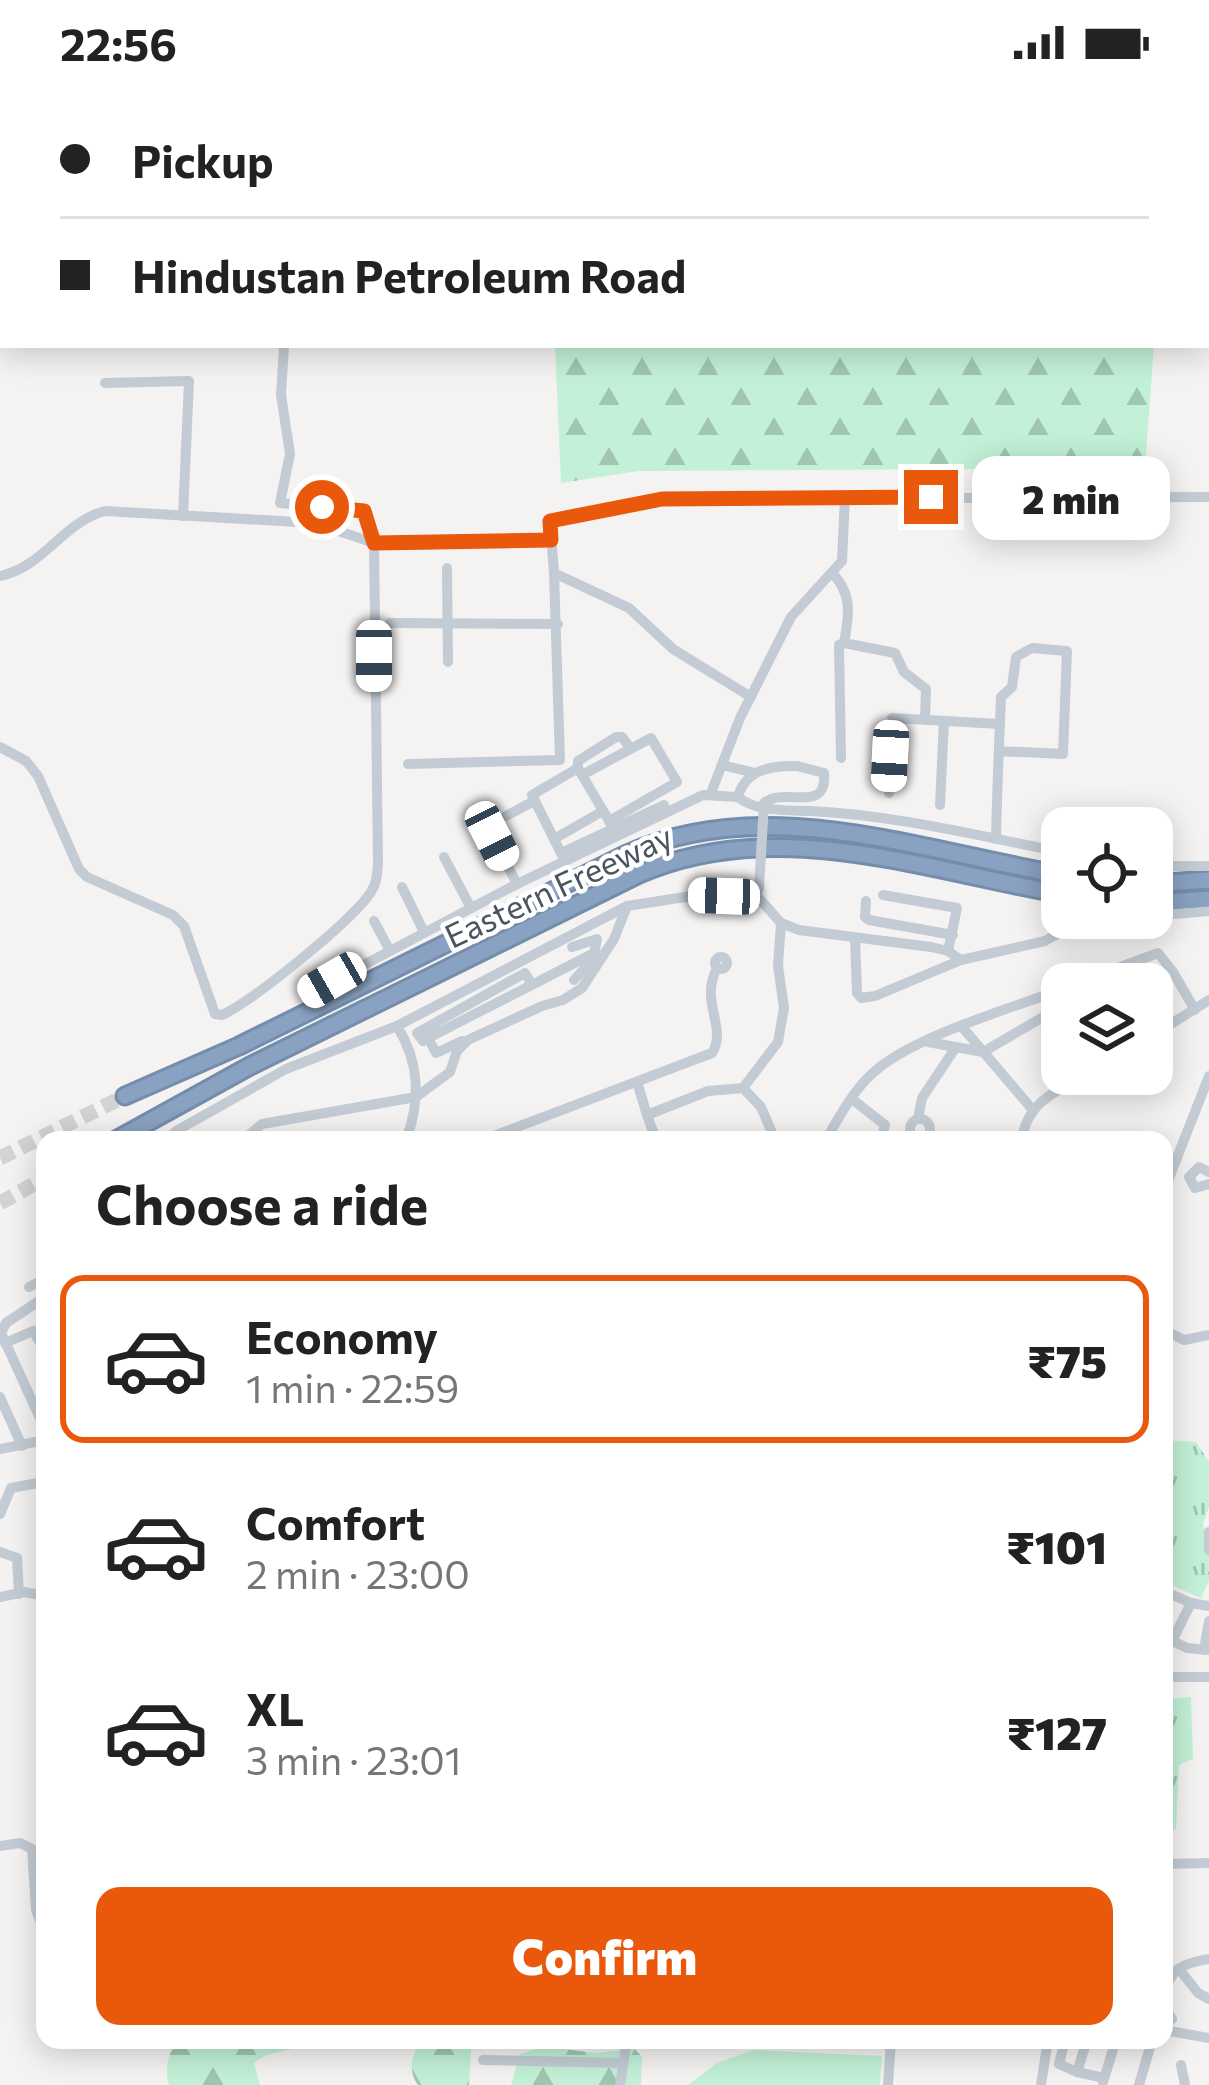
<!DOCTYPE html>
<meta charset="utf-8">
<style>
body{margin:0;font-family:Commissioner,sans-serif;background:#f2f2f2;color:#222;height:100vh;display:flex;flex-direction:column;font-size:45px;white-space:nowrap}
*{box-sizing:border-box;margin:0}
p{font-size:39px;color:#767676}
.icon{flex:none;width:66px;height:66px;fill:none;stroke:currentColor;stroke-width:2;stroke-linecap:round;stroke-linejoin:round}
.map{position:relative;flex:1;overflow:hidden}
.side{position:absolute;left:36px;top:1047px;width:1137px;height:918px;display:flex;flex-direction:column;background:#fff;border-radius:24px;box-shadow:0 6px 30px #0003}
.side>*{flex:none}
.banner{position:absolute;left:0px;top:0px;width:1209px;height:264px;box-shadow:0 6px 30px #0003;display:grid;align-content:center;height:264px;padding:0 60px;background:#fff}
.fabs{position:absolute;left:1041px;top:723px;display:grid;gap:24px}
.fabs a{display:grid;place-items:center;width:132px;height:132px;border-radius:24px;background:#fff;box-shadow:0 6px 30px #0003;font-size:60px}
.end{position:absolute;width:54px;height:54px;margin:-27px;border:15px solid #ea580c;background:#fff;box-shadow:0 0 0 6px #fff}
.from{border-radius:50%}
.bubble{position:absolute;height:84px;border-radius:24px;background:#fff;box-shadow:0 6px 30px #0003;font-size:39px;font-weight:800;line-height:84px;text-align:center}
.car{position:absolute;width:36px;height:72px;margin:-36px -18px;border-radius:15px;box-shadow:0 0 9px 3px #0007;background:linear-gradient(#fff 24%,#345 0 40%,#fff 0 76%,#345 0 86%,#fff 0)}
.banner b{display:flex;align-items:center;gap:42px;height:114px;font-size:45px}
.banner b+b{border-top:3px solid #e0e0e0}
.banner i{width:30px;height:30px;background:#222}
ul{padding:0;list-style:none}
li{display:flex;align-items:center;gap:36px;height:168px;margin:0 24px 18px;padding:0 36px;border:6px solid transparent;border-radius:24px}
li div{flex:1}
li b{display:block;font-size:45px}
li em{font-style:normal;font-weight:800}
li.on{border-color:#ea580c}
li>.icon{width:108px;height:108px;stroke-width:1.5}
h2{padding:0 60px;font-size:54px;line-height:144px}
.primary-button{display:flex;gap:24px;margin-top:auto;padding:24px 60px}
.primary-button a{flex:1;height:138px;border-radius:24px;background:#ea580c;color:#fff;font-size:48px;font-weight:800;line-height:138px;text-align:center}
.status{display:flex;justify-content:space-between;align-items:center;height:84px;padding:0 60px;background:#fff;direction:ltr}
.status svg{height:33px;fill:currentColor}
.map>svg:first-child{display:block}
.grass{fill:url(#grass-tufts)}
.forest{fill:url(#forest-firs)}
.pitch{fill:#c2f1d7}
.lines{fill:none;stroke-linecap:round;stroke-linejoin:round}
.highway-tunnel{stroke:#d3d3d5;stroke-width:15;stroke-dasharray:15 8;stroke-linecap:butt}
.highway-casing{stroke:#758dad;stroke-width:21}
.minor{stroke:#c3ccd4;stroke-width:10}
.highway{stroke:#8aa2c1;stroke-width:15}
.minor-bridge{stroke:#c3ccd4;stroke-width:10}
.route{stroke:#ea580c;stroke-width:15}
.labels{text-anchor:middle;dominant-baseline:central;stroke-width:9;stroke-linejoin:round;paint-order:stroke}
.street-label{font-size:33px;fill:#4a5460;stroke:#fff}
</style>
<div class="status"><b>22:56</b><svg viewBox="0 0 49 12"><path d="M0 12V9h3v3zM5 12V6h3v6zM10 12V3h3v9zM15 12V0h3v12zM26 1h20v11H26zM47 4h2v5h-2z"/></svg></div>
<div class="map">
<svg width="1209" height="2001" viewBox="0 0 1209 2001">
<defs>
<pattern id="grass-tufts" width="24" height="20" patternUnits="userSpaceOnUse" patternTransform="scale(3)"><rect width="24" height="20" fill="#c2f1d7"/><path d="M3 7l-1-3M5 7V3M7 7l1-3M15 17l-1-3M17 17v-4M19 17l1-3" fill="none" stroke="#a0c6b2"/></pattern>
<pattern id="forest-firs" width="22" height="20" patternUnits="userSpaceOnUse" patternTransform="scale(3)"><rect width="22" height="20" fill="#c2f1d7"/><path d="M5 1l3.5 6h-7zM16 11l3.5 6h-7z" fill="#a0c6b2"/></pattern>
</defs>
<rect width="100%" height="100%" fill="#f5f3f2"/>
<g class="grass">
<polygon points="1164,1356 1196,1358 1209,1378 1209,1423 1203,1440 1209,1459 1209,1497 1201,1514 1164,1498"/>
<polygon points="1191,1613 1193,1675 1179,1681 1176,1746 1164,1746 1164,1615"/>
</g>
<g class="forest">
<polygon points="698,0 1199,0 693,3"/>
<polygon points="555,261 1154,261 1145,384 638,387 561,399"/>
<path d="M177,1956H310L306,1962L266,1971L254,1979L260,2001H169C164,1986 168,1969 177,1956Z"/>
<path d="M419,1956H472L469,2001H418C407,1985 413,1973 419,1956Z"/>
<polygon points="543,1963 597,1969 634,1964 642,1973 641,2001 511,2001 520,1970"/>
</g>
<polygon class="pitch" points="753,1966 882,1972 880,2001 688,2001 717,1979"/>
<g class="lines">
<g class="highway-tunnel">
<polyline points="0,1074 125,1012"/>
<polyline points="0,1119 45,1094"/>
</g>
<defs>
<g id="highway">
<polyline points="1152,800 1209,796"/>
<polyline points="1152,819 1209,815"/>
<path d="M125,1012L239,962L627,770C766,708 921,767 1062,791"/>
<path d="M116,1056L250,982L637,791C774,730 923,786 1062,810"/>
</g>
</defs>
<use href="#highway" class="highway-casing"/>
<g class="minor">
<polyline points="548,0 557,3"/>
<polyline points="217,3 222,0"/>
<polyline points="446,3 447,0"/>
<polyline points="588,3 601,0"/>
<polyline points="1206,99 1209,96"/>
<polyline points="105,299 189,297 183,432"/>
<polyline points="447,484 448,578"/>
<path d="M832,489C853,510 849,532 844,559L895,569L904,588L926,605L925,636"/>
<path d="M0,492C44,483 63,438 105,427L315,439L374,459L407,461L551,456"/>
<polyline points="390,539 558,540"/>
<polyline points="751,613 673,565 629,524 554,489 550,437 662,415 1209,413"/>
<path d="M0,663L26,677L38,692L79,785L87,793L173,831L184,842L215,930L222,931C254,916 352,837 371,808C377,799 377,790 378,780L374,459L364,427L280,419L290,370L281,311L284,261"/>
<polyline points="841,674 839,561 844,559"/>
<polyline points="408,680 560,676 554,489"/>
<polyline points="722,681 755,689"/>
<path d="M797,682C771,681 745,686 738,713C756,728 787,726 810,727C895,731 979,752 1062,768"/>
<polyline points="578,684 578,677 616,653 622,653 630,664"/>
<polyline points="582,691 612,742"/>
<polyline points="711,709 740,634 791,533 842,477 845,413"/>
<polyline points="889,709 892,634 1000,640"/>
<polyline points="940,721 944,637"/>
<polyline points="506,732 534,717"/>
<polyline points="492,752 517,800"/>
<polyline points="554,755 603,727"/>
<path d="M996,755C997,708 999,661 1001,613L1012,603L1016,573L1032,564L1067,567L1063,670L999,667"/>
<polyline points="561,769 664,721"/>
<polyline points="444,773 471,824"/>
<polyline points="565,777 532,711 578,684 582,691 651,654 677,698 609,737"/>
<polyline points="1152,782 1209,782"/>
<polyline points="402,803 424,848"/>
<polyline points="883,811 957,824 948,867"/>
<polyline points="757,812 781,839 799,846 931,863 948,867 961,876 1045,857 1079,838 1130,834"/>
<polyline points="866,817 865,833 869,836 953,851"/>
<polyline points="1152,832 1209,827"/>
<polyline points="374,837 389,865"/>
<polyline points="855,855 857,909 861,914 875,912 961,876"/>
<polyline points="572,863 597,855 593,875 574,896"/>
<circle cx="721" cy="879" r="6"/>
<polyline points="1074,900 1158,869 1173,888"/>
<polyline points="1148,900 1173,888 1195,926"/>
<polyline points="532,901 525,889 417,949 423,957 428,954 596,868"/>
<polyline points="305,912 517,800 703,711 738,713"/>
<path d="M397,942C420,979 421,1016 406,1056"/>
<polyline points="963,944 1032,1025"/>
<polyline points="1152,952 1209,916"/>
<polyline points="428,954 436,969 462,957"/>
<polyline points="928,958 983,968 1062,922"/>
<polyline points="637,998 647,1031 708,1007 743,1004 761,1023 775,1056"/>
<polyline points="743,1004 778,958 784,924 778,882 781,839"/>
<polyline points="852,1015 885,1041 881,1056"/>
<polyline points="647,1031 656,1056"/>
<polyline points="918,1035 922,1014 956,963"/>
<circle cx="920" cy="1045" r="10"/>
<polyline points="167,1056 176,1047 286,985 397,942 627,822 698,811 755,813 759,804"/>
<polyline points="243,1056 262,1040 416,1013 450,988 457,967 468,956 542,922 563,916 582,904 614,855 627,822"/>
<path d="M483,1056L712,969C728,944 699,918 717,884"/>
<path d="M826,1056C839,1033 854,1005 874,988C914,952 1010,925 1062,905"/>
<path d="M1022,1056C1026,1018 1058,1006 1088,990"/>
<polyline points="1209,1088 1199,1083 1189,1093 1195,1104 1209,1100"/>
<polyline points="1164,1107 1209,992"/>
<polyline points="29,1203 45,1195"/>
<polyline points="1164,1246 1184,1256 1209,1251"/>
<polyline points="1,1249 45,1345"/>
<polyline points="0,1251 6,1239 45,1213"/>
<polyline points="5,1259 33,1247 45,1267"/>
<polyline points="0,1313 22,1362"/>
<polyline points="0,1365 45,1356"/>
<polyline points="0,1430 11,1404 38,1399"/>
<polyline points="1209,1448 1209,1466"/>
<polyline points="0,1468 17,1474 19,1510"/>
<polyline points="1164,1507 1191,1519 1209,1522"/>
<polyline points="0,1513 24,1508 45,1512"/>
<polyline points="1164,1553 1187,1564 1209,1566"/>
<polyline points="1172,1557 1191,1519"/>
<polyline points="1204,1566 1209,1537"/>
<polyline points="1164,1593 1209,1593"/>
<polyline points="0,1762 20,1759 32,1765 36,1826 45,1849"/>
<polyline points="1164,1780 1209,1779"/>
<polyline points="1183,1890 1198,1909 1209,1915"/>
<path d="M1164,1912C1169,1885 1183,1879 1209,1875"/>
<polyline points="1164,1923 1172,1935 1164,1943"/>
<polyline points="1164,1946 1209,1954"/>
<polyline points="1065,1956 1059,1980 1077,1988"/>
<polyline points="1087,1956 1077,1988 1104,1994"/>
<polyline points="483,1976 622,1979"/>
<polyline points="1181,1981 1185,2001"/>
<polyline points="1103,1998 1116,1956"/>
<polyline points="620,2001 627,1956"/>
<polyline points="888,2001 891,1956"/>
<polyline points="1041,2001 1048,1956"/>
<polyline points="1139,2001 1152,1956"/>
</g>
<use href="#highway" class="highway"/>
<path class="minor-bridge" d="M759,804L764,719C784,702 828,731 824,689L797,682"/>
</g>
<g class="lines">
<polyline class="route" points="322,423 364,427 374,459 551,456 550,437 662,415 931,413"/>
</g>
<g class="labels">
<g class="street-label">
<text transform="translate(558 801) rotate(-25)">Eastern Freeway</text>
</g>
</g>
</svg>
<div class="fabs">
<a><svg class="icon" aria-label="locate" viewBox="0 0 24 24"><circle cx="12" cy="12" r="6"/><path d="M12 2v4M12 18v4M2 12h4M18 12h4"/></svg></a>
<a><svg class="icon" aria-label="layers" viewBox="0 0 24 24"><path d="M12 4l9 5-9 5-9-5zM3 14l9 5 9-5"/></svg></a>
</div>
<i class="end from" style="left:322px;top:423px"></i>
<i class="end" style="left:931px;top:413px"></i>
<div class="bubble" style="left:972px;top:372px;width:198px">2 min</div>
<i class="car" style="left:374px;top:572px;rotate:180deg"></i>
<i class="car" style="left:890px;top:672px;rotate:183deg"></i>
<i class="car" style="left:492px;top:752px;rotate:153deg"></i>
<i class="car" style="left:724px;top:812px;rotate:272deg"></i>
<i class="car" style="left:332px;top:896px;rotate:240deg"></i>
<div class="banner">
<b><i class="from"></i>Pickup</b>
<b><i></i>Hindustan Petroleum Road</b>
</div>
<section class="side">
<h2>Choose a ride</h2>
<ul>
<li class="on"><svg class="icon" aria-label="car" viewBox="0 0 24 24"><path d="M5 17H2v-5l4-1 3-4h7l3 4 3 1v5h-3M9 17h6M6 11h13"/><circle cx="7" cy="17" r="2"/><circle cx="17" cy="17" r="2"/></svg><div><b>Economy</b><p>1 min · 22:59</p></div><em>₹75</em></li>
<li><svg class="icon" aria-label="car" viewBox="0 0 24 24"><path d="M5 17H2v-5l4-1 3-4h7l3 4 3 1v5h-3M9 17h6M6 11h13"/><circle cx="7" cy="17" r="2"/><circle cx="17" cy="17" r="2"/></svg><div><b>Comfort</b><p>2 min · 23:00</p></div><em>₹101</em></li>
<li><svg class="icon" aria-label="car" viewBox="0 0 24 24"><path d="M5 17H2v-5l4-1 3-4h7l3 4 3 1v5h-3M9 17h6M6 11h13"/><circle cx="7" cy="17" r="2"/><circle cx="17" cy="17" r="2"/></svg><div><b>XL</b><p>3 min · 23:01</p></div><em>₹127</em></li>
</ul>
<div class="primary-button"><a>Confirm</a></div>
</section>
</div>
